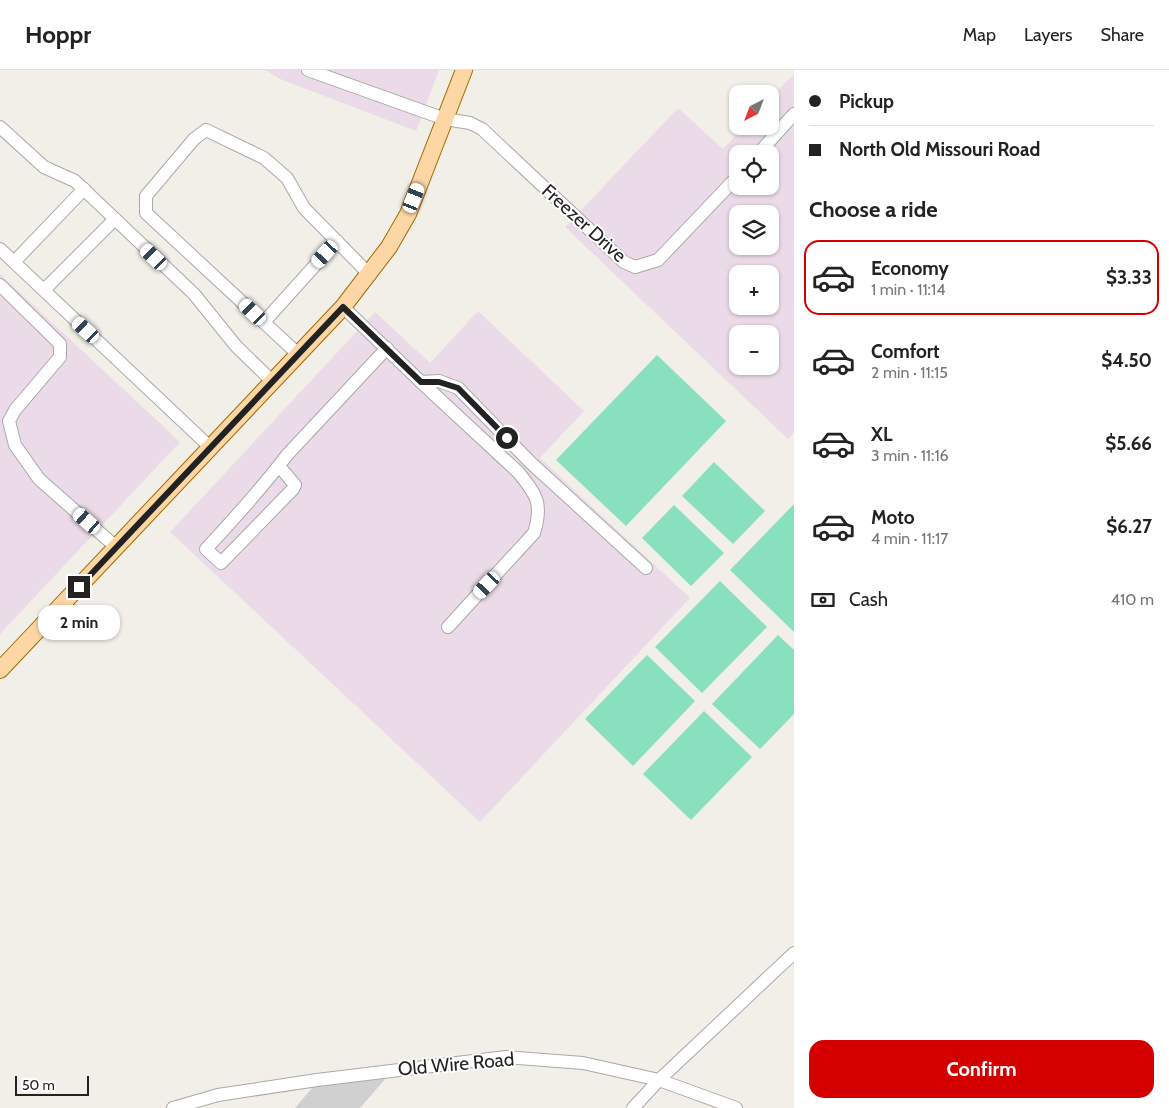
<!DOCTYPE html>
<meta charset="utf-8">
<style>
body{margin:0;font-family:Cabin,sans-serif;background:#f2f2f2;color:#222;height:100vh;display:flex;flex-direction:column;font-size:19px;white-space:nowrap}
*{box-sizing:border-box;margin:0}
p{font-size:16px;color:#767676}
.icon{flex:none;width:28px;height:28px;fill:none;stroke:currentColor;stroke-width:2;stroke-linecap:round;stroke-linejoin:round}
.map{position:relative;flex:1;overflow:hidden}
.side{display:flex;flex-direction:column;background:#fff;width:375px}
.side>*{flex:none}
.banner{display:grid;align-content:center;height:110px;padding:0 15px;background:#fff}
.needle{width:32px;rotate:222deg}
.fabs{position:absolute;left:729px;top:15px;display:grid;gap:10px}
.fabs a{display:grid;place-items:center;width:50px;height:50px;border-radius:10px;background:#fff;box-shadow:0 1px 4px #0004;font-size:25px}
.scale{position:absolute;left:15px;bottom:12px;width:74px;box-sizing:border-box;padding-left:5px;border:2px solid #222;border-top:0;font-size:14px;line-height:18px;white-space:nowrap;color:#222;-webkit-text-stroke:4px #fff;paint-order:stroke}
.end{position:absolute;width:22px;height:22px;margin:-11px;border:6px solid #222;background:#fff;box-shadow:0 0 0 2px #fff}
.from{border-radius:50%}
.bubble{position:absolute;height:35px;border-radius:15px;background:#fff;box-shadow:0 1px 4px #0004;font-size:16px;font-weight:700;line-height:35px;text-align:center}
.car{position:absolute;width:15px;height:30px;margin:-15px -8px;border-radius:6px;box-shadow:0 0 4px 1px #0007;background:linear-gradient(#fff 24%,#345 0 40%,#fff 0 76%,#345 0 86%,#fff 0)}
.banner b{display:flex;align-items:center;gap:18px;height:48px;font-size:19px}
.banner b+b{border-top:1px solid #e0e0e0}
.banner i{width:12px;height:12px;background:#222}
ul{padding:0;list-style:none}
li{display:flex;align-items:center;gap:15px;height:75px;margin:0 10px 8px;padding:0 5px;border:2px solid transparent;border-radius:15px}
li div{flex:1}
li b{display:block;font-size:19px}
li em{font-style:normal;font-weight:700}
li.selected{border-color:#d40000}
li>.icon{width:45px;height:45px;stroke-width:1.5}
h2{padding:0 15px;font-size:22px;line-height:60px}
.pay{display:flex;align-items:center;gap:12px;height:55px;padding:0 15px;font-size:19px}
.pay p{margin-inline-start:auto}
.cta{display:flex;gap:10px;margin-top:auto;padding:10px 15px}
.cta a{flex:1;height:58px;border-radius:15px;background:#d40000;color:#fff;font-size:20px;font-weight:700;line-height:58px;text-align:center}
header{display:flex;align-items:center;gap:30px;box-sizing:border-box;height:70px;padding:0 25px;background:#fff;border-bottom:1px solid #e0e0e0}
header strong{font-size:24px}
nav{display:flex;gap:28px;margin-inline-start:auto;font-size:18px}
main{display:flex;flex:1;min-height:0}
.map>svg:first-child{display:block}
.industrial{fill:#ebdbe8;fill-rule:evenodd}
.religious{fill:#d0d0d0}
.pitch{fill:#88e0be}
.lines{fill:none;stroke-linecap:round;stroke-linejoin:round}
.minor-casing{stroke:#a9a9a9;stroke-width:14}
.major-casing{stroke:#a06b00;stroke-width:18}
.minor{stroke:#fff;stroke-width:12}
.major{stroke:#fcd6a4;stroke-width:16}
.route{stroke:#222;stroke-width:6}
.labels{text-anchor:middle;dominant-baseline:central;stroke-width:4;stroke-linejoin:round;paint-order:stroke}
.street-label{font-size:19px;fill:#222;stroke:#fff}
</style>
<header>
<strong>Hoppr</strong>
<nav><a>Map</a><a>Layers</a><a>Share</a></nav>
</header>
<main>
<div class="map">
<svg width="794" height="1038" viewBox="0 0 794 1038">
<rect width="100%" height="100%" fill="#f2efe9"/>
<g class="industrial">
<polygon points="265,0 439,0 416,61 280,9"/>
<path d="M794,4V363L788,369L565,157L678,38L723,79L745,56H770V29ZM738,84H770V116H738ZM738,144H770V176H738ZM738,204H770V236H738ZM738,264H770V296H738Z"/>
<polygon points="0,204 180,372 0,564"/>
<polygon points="478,241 584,341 540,388 690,528 480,752 170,462 375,242 430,293"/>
</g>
<polygon class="religious" points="392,1001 360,1038 295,1038 318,1011"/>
<g class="pitch">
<polygon points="657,285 726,351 626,456 556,390"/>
<polygon points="714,392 765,441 733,474 682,426"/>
<polygon points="794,434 794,562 730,500"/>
<polygon points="674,435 724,483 691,516 642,468"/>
<polygon points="720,511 767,557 702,623 655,577"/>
<polygon points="778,565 794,580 794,644 760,679 712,634"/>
<polygon points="647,585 695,631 633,696 585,649"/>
<polygon points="704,641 752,687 691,750 643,704"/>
</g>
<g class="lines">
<defs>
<g id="minor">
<polyline points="308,0 445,49 470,53 482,59 624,192 635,197 658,190 738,106"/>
<polyline points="0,57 44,97 75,111 194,224 236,276 273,312"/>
<polyline points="758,84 794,44"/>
<polyline points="0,179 211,378"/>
<polyline points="14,192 84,119"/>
<polyline points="0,215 60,274 60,287 15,340 9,351 15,375 39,409 116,477"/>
<polyline points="44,220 115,149"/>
<polyline points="343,237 421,312 439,311 458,318 531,393 646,498"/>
<polyline points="264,252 337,171"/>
<polyline points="299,285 146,143 146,126 194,69 206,60 264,88 287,108 304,138 370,205"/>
<path d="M421,312L518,402C537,425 543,434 534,463L448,557"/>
<path d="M279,396L295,415L293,419L221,493L206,479C234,449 262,418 287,385L387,278"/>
<polyline points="173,1038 218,1025 317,1010 506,987 583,993 659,1010 736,1038"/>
<polyline points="633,1038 659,1010 794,883"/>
</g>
<polyline id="major" points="0,600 343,237 389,177 408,144 464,0"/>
</defs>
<use href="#minor" class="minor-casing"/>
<use href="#major" class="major-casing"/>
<use href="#minor" class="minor"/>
<use href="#major" class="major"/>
</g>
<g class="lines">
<polyline class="route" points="79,517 343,237 421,312 439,312 458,318 507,368"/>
</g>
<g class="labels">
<g class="street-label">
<text transform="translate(584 153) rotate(42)">Freezer Drive</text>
<text transform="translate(456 994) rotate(-5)">Old Wire Road</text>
</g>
</g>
</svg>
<div class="fabs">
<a><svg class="needle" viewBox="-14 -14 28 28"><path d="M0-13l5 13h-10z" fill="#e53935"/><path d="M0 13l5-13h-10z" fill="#767676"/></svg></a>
<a><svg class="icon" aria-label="locate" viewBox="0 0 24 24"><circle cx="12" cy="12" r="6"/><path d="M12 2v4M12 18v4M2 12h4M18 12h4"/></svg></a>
<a><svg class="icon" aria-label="layers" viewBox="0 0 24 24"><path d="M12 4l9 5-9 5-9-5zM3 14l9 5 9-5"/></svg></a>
<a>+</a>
<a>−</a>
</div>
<div class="scale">50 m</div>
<i class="end from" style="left:507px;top:368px"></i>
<i class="end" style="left:79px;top:517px"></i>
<div class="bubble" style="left:38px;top:535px;width:82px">2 min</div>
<i class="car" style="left:414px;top:128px;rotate:22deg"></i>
<i class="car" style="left:325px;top:184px;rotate:222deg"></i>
<i class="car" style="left:154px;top:187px;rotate:314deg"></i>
<i class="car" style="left:253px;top:242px;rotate:314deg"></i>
<i class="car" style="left:86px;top:260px;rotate:313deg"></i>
<i class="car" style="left:87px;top:451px;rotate:311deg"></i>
<i class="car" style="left:487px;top:515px;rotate:223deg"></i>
</div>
<section class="side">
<div class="banner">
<b><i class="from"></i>Pickup</b>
<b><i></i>North Old Missouri Road</b>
</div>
<h2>Choose a ride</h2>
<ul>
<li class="selected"><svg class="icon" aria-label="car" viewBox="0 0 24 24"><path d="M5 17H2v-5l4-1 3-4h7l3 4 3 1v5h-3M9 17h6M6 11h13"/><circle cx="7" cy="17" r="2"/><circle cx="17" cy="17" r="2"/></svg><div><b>Economy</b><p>1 min · 11:14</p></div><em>$3.33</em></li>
<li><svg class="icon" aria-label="car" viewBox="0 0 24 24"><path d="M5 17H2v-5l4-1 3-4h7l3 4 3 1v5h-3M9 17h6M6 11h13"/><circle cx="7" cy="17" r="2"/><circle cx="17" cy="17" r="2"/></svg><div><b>Comfort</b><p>2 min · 11:15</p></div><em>$4.50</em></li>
<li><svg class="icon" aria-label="car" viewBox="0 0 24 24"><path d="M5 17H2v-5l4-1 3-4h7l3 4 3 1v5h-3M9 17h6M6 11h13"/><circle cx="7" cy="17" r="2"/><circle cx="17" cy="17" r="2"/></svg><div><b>XL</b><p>3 min · 11:16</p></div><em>$5.66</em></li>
<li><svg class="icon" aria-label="car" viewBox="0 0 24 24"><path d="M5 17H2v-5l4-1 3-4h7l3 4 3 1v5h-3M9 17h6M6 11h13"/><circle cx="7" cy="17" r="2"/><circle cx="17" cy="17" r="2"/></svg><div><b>Moto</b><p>4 min · 11:17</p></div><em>$6.27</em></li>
</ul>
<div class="pay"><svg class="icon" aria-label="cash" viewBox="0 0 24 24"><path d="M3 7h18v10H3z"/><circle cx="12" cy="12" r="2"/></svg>Cash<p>410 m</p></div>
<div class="cta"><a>Confirm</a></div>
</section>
</main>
